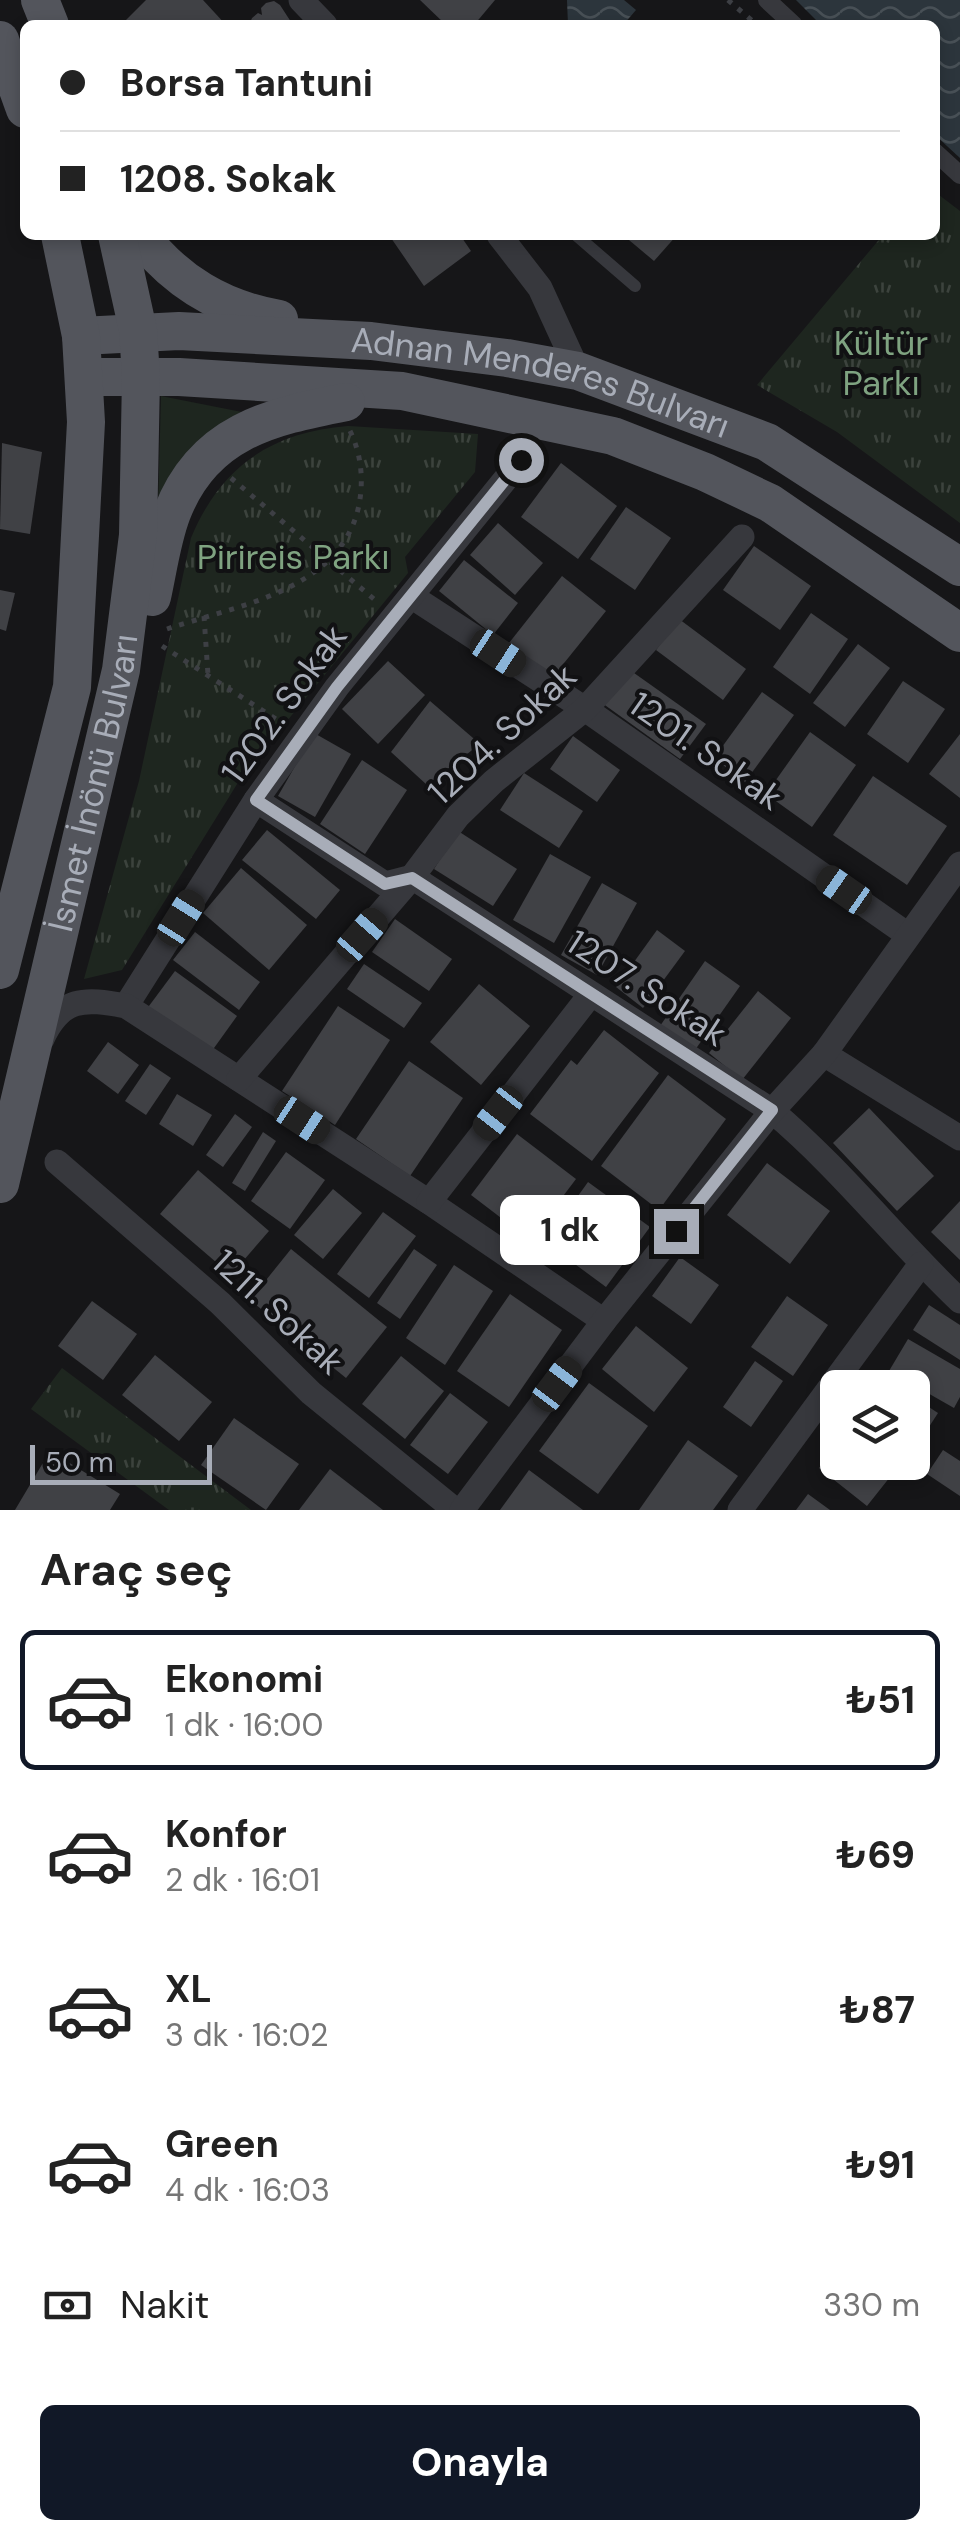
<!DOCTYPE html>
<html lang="tr">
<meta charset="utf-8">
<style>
body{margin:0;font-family:"DM Sans",sans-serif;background:#f2f2f2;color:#222;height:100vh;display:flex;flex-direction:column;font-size:38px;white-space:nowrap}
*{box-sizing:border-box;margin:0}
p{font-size:32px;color:#767676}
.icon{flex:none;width:55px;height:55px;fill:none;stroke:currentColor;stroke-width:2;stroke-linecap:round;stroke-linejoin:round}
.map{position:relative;height:1510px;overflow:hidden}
.side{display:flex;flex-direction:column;background:#fff;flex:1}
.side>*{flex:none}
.guide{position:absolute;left:20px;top:20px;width:920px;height:220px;border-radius:15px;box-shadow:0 5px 15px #0003;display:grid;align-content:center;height:220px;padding:0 40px;background:#fff}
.buttons{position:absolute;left:820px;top:1370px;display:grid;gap:20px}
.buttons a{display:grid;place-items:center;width:110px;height:110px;border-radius:15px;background:#fff;box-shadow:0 5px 15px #0003;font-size:50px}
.scale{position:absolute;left:30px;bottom:25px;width:182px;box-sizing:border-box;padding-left:10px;border:5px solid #a8adb8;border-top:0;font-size:28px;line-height:35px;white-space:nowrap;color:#a8adb8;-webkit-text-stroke:8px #111113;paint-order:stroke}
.end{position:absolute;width:45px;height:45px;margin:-22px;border:12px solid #a8adb8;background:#111;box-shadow:0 0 0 5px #111}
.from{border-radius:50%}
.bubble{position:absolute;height:70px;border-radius:15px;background:#fff;box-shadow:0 5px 15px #0003;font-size:32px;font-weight:800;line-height:70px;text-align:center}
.car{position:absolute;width:30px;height:60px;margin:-30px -15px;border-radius:12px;box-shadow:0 0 8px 2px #0007;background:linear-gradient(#222 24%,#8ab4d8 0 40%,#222 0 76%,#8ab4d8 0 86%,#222 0)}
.guide b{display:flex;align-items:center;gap:35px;height:95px;font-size:38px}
.guide b+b{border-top:2px solid #e0e0e0}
.guide i{width:25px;height:25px;background:#222}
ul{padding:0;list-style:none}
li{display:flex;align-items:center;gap:30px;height:140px;margin:0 20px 15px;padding:0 20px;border:5px solid transparent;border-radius:15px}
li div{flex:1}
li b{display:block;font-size:38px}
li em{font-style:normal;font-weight:800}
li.selected{border-color:#111827}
li>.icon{width:90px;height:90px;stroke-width:1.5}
h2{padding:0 40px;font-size:45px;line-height:120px}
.pay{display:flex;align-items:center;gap:25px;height:110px;padding:0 40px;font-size:38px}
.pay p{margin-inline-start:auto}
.action{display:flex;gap:20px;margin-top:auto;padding:20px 40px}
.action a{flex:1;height:115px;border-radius:15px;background:#111827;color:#fff;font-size:40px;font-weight:800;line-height:115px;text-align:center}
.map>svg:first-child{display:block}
.green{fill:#1e261f}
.park{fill:url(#park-tufts)}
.water{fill:url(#water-waves)}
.building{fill:#404145}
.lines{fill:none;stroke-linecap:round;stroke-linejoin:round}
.path{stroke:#3d3f44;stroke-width:5;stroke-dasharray:5 8;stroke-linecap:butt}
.service{stroke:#37383d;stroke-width:12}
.pedestrian{stroke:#37383d;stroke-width:18}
.minor{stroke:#37383d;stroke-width:25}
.primary{stroke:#53555c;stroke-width:38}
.route{stroke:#a8adb8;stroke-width:12}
.labels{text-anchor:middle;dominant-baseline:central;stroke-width:8;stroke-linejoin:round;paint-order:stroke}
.park-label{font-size:35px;fill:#7fa381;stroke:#111113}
.street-label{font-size:35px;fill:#a8adb8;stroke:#111113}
</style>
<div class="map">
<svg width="960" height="1510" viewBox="0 0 960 1510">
<defs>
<pattern id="park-tufts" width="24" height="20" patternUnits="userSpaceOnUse" patternTransform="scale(2.5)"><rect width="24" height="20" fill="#1e261f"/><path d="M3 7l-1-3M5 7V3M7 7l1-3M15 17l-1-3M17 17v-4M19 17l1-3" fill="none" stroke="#3c433d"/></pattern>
<pattern id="water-waves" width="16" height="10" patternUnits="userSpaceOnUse" patternTransform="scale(2.5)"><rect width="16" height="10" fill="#2c353c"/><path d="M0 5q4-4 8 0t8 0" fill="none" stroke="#485056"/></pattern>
</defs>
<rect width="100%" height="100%" fill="#161618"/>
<polygon class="green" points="161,396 257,415 158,509"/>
<g class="park">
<polygon points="935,192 960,211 960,523 837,432 757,385 883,235 935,235"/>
<path d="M348,426L478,434L475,472L405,557L408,573L242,776L122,970L84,979L139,781L191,538C221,466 272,432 348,426Z"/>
<polygon points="62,1368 251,1510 169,1510 31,1409"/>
</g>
<g class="water">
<polygon points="567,0 624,0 636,10 623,25 568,25"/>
<polygon points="796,0 960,0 960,158 935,135 935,25 821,25"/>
</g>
<g class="building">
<polygon points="146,0 203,0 226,25 121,25"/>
<polygon points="420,0 495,0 474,25 446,25"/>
<polygon points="274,1 280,5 293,25 249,25 252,18 258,13 262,15 261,8 266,3"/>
<polygon points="389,235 460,235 471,251 424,286"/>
<polygon points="623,235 677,235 654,261"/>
<polygon points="2,443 42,452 30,534 0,529"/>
<polygon points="561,463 617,506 578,559 521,517"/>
<polygon points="626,507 671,538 635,590 590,559"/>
<polygon points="498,523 543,563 515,595 470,555"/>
<polygon points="754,546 811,586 780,630 723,590"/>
<polygon points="464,560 518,603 493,635 439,591"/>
<polygon points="562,576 606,611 552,678 509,643"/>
<polygon points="0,590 15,593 6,631 0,629"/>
<polygon points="811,613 848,639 810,694 773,667"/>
<polygon points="679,619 746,669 723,700 656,650"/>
<polygon points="858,644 890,668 845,727 813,703"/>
<polygon points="388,661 425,695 378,744 342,709"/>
<polygon points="627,668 706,724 680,759 602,703"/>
<polygon points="903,681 945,709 908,763 867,734"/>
<polygon points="762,692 794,715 745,782 714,758"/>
<polygon points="430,701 480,744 427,785 391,752"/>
<polygon points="810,732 856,765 812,827 766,794"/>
<polygon points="314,733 351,754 315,817 278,796"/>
<polygon points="960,734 960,798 929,774"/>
<polygon points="573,736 620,770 597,802 550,769"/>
<polygon points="362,760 407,790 365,854 320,824"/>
<polygon points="524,773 583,811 559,848 500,810"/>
<polygon points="873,776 947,826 907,885 833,835"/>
<polygon points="267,830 340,890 316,919 242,860"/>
<polygon points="458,831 517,869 493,906 434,869"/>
<polygon points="550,854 591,877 554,943 513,920"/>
<polygon points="241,868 307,925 269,970 203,913"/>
<polygon points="602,883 637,903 597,975 561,955"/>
<polygon points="395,919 452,959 429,991 372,952"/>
<polygon points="657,930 685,951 643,1008 616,987"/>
<polygon points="195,932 260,982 239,1010 173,960"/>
<polygon points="705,961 740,986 695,1050 660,1026"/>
<polygon points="364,964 422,1003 404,1028 347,989"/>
<polygon points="175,971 237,1016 209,1055 146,1010"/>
<polygon points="479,984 530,1026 481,1085 430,1042"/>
<polygon points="758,991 791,1018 742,1080 709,1053"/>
<polygon points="338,1006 390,1040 335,1125 282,1091"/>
<polygon points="604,1030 659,1073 592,1161 530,1114 571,1060 577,1065"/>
<polygon points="108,1042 139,1065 118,1094 87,1071"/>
<polygon points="409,1061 463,1098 410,1176 356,1139"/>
<polygon points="150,1064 171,1078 146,1115 125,1101"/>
<polygon points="668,1075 726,1119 659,1210 601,1166"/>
<polygon points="177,1094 212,1115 193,1146 159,1124"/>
<polygon points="869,1108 934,1176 897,1211 833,1143"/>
<polygon points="235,1114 252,1127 223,1167 206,1155"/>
<polygon points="263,1132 276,1141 245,1191 232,1183"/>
<polygon points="517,1134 576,1179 530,1240 471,1195"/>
<polygon points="286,1152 325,1180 290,1229 251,1201"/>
<polygon points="767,1163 830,1211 790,1264 727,1215"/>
<polygon points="198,1170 269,1231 231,1275 160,1214"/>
<polygon points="588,1182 650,1227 606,1287 545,1242"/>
<polygon points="333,1189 362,1213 323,1259 294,1235"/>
<polygon points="960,1201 960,1260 931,1232"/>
<polygon points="383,1212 416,1236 369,1298 337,1274"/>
<polygon points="291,1249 387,1327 346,1378 250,1300"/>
<polygon points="414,1249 437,1265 400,1319 377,1303"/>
<polygon points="680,1257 719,1285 691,1324 652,1296"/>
<polygon points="454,1265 493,1291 445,1365 406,1338"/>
<polygon points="510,1294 562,1330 509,1407 457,1371"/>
<polygon points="787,1296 828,1325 793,1376 751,1347"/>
<polygon points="92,1301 137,1334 103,1380 58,1346"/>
<polygon points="929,1305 960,1325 960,1360 913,1330"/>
<polygon points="636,1326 688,1368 654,1412 602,1369"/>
<polygon points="908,1339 960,1369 960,1397 954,1408 889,1371"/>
<polygon points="155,1355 212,1402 179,1441 122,1395"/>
<polygon points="401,1356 444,1391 405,1439 362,1404"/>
<polygon points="755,1361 783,1381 751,1427 723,1407"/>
<polygon points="589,1383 648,1426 598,1494 539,1451"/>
<polygon points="450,1393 488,1422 448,1474 410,1445"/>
<polygon points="912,1396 938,1413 916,1447 912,1445"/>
<polygon points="234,1418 299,1464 266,1510 201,1465"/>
<polygon points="688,1440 738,1476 713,1510 639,1510"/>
<polygon points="838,1445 838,1462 872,1462 890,1477 867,1506 819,1468"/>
<polygon points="943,1450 960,1461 960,1496 927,1474"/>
<polygon points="50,1451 120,1494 110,1510 15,1510"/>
<polygon points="330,1469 383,1510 299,1510"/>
<polygon points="529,1470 583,1510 500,1510"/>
<polygon points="808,1494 830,1510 796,1510"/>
</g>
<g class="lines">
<g class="path">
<polyline points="728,0 757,25"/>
<polyline points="231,478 375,600"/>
<polyline points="204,616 208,675"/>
<path d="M167,629C238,605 341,591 359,505C364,479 361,452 349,429"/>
<polyline points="162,646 282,723"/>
</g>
<polyline class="service" points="576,235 635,286"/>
<g class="pedestrian">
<polyline points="767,0 794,25"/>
<polyline points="935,152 960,175"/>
</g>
<g class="minor">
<polyline points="301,0 325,25"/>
<polyline points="499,235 540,288 578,371"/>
<polyline points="411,596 585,709 908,935"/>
<path d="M256,800L385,884L412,877L772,1111C840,1168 895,1239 960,1301"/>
<polyline points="126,1006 256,800 337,687 521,460"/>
<path d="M42,1039C61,997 84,998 126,1006L429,1202L604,1321"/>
<polyline points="824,1054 960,1138"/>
<polyline points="239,1079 412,877 458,816 494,781 585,709 742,537"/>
<polyline points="57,1162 220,1303 311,1393 455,1510"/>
<polyline points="429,1202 591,994"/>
<polyline points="462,1510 604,1321 772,1111 824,1054 960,864"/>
<polyline points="740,1510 921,1264"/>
</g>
<g class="primary">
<polyline points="40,0 50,25"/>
<polyline points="0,40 25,109"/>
<path d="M140,235C176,282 221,309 279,319"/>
<path id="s1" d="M81,336L179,331L371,341L507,358L578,371L767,442L960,567"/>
<polyline points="84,377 179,377 402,391 613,436 705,472 770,503 960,633"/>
<path d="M152,597C158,570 162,539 172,513C203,432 269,417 346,402"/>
<polyline points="0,970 72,687 86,422 81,336 60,235"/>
<path id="s2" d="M0,1184L121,670L138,535L141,377L138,330L117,235"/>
</g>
</g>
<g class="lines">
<polyline class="route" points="521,460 337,687 256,800 385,884 412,878 772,1110 676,1231"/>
</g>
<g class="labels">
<g class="park-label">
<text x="881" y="343">Kültür<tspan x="881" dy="40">Parkı</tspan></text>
<text x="293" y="557">Pirireis Parkı</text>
</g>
<g class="street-label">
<text stroke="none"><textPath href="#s1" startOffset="465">Adnan Menderes Bulvarı</textPath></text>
<text transform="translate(284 704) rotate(-54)">1202. Sokak</text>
<text transform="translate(502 734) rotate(-43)">1204. Sokak</text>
<text transform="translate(706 751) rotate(35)">1201. Sokak</text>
<text stroke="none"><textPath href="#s2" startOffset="412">İsmet İnönü Bulvarı</textPath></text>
<text transform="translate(647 988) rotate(33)">1207. Sokak</text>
<text transform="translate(278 1312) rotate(43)">1211. Sokak</text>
</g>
</g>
</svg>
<div class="buttons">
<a><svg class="icon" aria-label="layers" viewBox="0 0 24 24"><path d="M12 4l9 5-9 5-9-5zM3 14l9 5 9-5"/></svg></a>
</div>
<div class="scale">50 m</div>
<i class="end from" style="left:521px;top:460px"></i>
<i class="end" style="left:676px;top:1231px"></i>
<div class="bubble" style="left:500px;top:1195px;width:140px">1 dk</div>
<i class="car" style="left:498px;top:653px;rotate:123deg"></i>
<i class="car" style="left:844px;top:890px;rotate:305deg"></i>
<i class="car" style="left:181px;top:918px;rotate:32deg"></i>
<i class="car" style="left:362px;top:935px;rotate:41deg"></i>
<i class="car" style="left:498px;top:1113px;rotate:218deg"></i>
<i class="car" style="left:302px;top:1120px;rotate:123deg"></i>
<i class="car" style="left:557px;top:1384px;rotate:37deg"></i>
<div class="guide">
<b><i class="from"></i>Borsa Tantuni</b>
<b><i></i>1208. Sokak</b>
</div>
</div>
<section class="side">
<h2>Araç seç</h2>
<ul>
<li class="selected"><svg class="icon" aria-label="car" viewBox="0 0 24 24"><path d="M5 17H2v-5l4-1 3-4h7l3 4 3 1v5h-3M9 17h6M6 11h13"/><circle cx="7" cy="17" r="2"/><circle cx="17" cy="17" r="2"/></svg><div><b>Ekonomi</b><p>1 dk · 16:00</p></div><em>₺51</em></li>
<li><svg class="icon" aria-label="car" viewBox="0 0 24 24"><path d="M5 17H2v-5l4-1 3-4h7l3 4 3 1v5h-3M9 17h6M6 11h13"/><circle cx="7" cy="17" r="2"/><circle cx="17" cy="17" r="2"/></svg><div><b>Konfor</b><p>2 dk · 16:01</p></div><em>₺69</em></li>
<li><svg class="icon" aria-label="car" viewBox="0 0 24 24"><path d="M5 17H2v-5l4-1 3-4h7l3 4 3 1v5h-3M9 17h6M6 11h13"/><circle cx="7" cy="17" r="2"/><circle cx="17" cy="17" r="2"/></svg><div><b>XL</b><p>3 dk · 16:02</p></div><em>₺87</em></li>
<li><svg class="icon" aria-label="car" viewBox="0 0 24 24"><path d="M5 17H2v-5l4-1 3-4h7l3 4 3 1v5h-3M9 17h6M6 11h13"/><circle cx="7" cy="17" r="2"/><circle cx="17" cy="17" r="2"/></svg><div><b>Green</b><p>4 dk · 16:03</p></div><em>₺91</em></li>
</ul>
<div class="pay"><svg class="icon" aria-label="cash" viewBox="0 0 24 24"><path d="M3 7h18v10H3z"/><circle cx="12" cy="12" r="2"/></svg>Nakit<p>330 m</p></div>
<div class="action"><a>Onayla</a></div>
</section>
